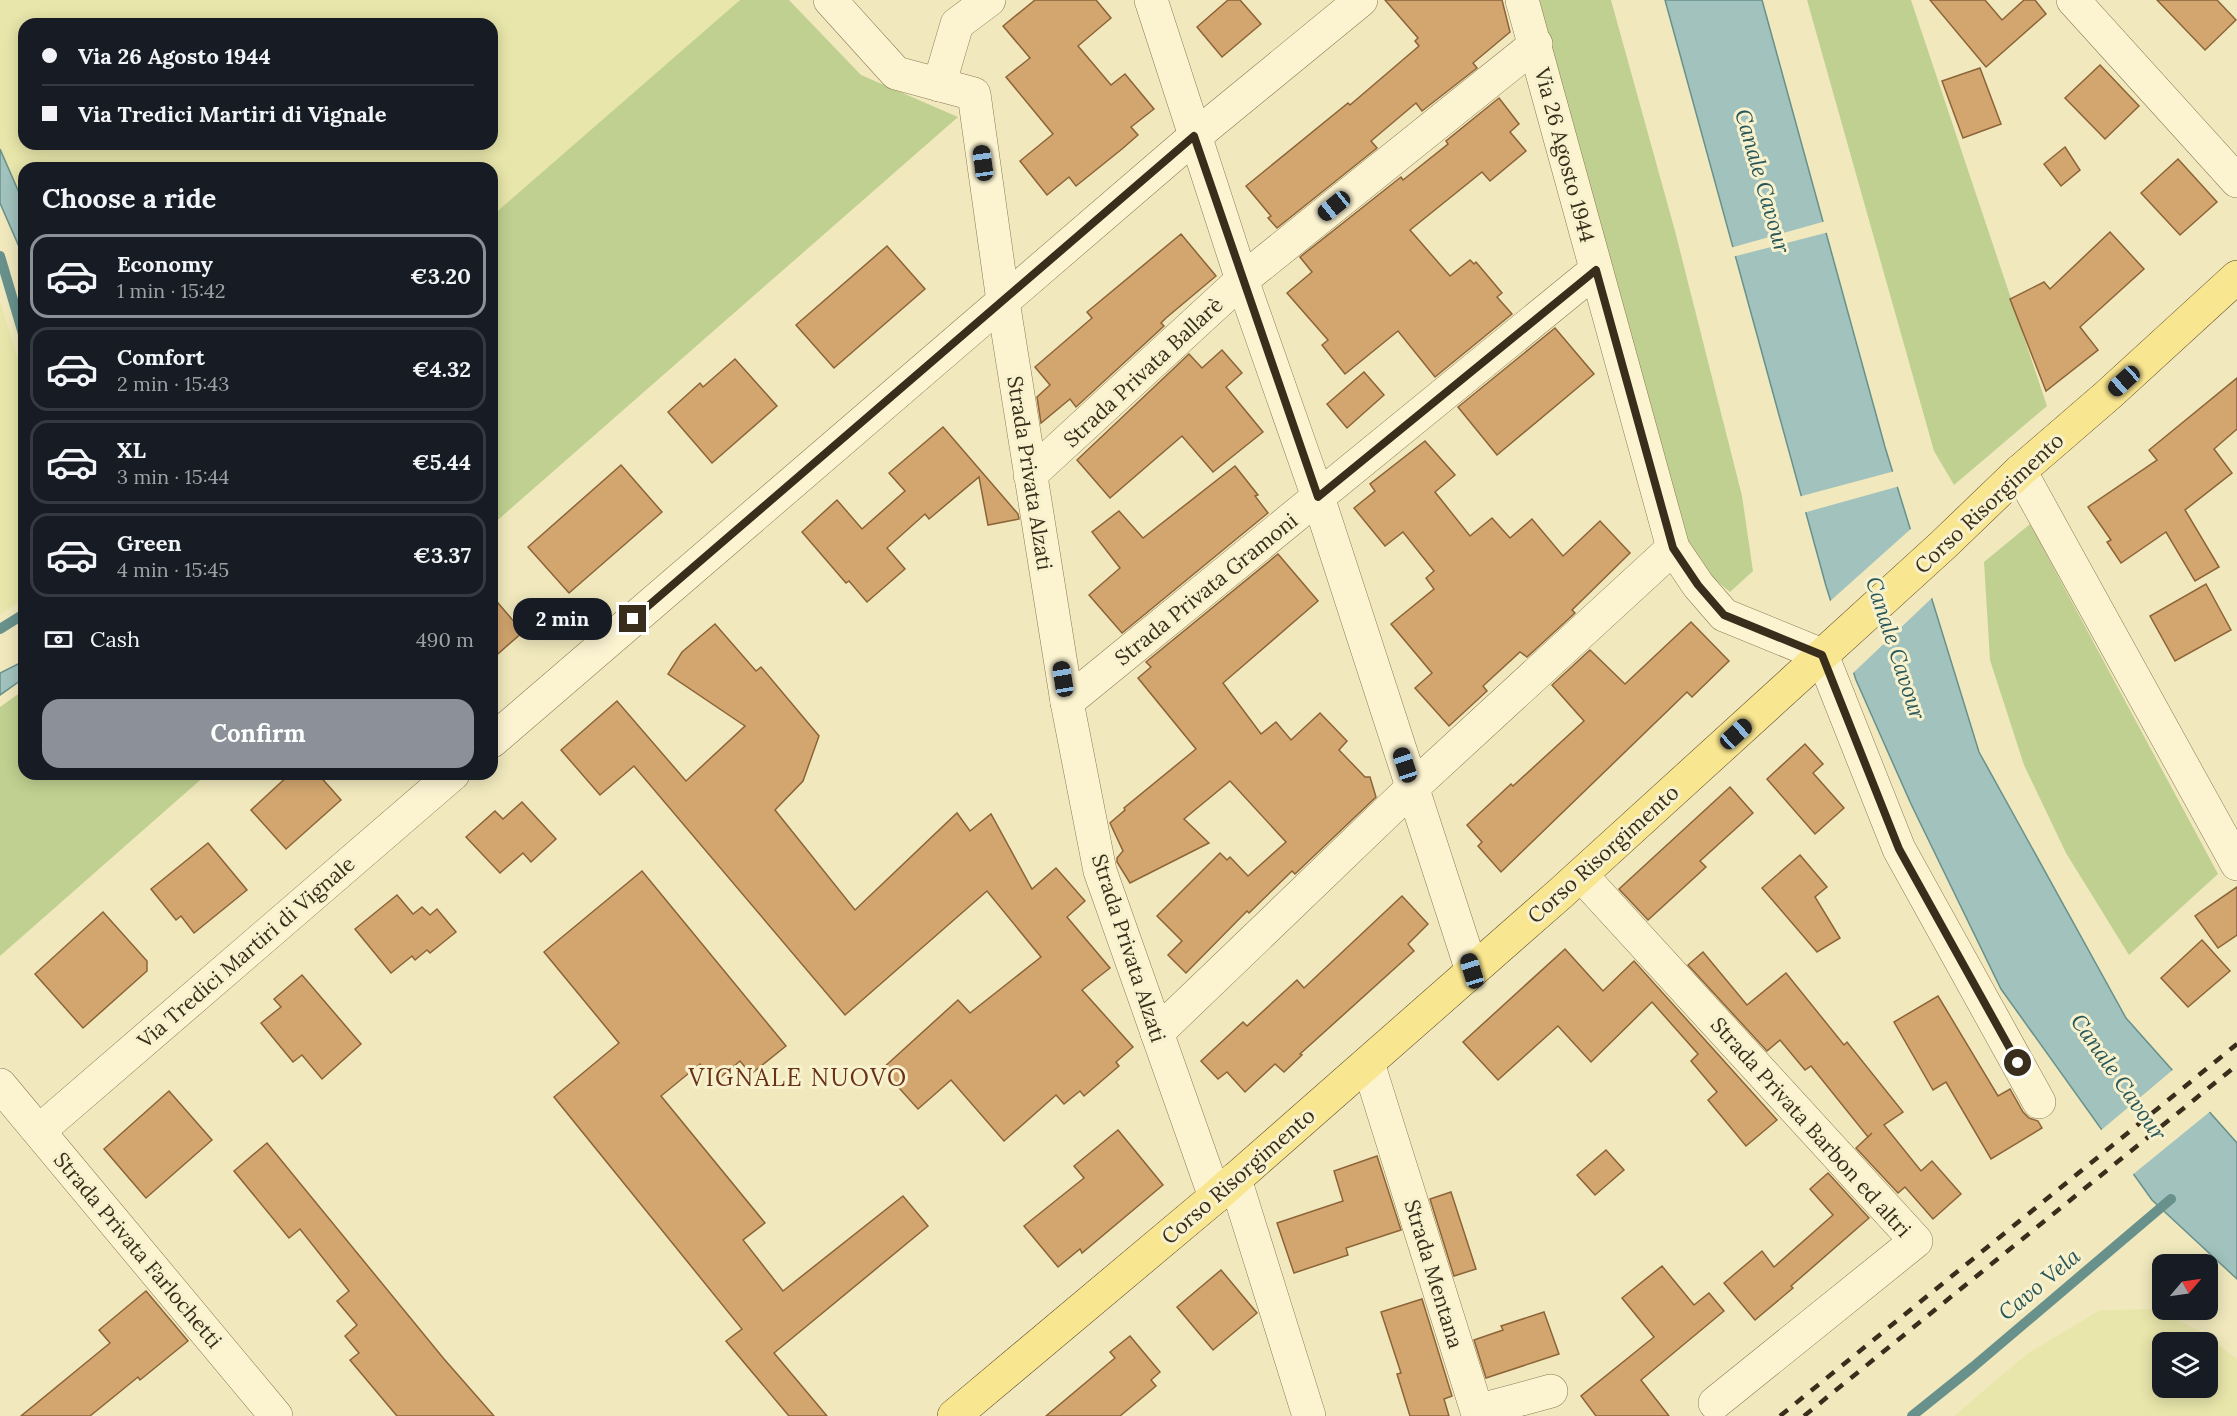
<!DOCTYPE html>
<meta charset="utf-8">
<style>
body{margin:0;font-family:Lora,serif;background:#242831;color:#f1f3f6;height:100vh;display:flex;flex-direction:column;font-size:22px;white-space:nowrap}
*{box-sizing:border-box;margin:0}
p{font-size:20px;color:#9ea1a6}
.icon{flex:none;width:33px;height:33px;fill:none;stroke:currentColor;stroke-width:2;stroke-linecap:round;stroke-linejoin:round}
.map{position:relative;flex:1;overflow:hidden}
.side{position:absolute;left:18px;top:162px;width:480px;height:618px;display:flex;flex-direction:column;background:#171b24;border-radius:18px;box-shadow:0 3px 15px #0003}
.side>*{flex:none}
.guide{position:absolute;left:18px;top:18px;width:480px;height:132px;border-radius:18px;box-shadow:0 3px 15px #0003;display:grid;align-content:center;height:132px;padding:0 24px;background:#171b24}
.needle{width:39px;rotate:61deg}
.controls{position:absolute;left:2152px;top:1254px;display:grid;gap:12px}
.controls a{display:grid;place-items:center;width:66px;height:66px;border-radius:12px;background:#171b24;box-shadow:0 3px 15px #0003;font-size:30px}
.end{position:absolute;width:27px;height:27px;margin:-14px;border:8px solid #392d1b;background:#fff;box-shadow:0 0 0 3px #fff}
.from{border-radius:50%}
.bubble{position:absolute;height:42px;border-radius:18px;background:#171b24;box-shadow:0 3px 15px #0003;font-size:20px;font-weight:700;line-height:42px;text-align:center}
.car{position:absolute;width:18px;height:36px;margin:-18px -9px;border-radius:8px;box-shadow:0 0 4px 2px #0007;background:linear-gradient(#222 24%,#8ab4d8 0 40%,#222 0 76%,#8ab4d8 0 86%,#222 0)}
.guide b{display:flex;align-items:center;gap:21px;height:57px;font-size:22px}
.guide b+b{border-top:2px solid #363941}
.guide i{width:15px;height:15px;background:#f1f3f6}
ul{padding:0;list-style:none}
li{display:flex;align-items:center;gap:18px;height:84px;margin:0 12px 9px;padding:0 12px;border:3px solid #363941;border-radius:18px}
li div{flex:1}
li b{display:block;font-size:22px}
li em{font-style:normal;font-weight:700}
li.selected{border-color:#8c9099}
li>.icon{width:54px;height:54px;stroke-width:1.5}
h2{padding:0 24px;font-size:27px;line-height:72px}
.pay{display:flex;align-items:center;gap:15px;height:66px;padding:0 24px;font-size:22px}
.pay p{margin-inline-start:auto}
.button{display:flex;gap:12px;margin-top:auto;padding:12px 24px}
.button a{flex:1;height:69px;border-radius:18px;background:#8c9099;color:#fff;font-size:24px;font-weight:700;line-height:69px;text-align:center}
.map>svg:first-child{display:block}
.farmland{fill:#e8e6aa;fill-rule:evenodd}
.green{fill:#c0d090}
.water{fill:#a1c2bd;stroke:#68918c;stroke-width:1.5}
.pier{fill:#f1e9bd}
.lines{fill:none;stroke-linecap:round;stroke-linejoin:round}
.stream{stroke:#68918c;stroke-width:10}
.building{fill:#d3a66f;stroke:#8c6438;stroke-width:1.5}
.minor-casing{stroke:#8b7854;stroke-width:34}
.major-casing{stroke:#58452a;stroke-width:34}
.minor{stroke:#fcf4d1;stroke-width:33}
.major{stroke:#f9e690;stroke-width:33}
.rail{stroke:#392d1b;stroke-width:4.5;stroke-dasharray:10 10;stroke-linecap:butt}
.route{stroke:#392d1b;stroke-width:8}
.labels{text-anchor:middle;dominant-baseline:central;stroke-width:6;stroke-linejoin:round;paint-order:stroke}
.street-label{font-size:21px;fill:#392d1b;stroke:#f8f1cd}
.water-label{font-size:22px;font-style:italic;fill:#28575a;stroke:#f8f1cd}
.quarter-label{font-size:24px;letter-spacing:1.5px;fill:#693216;stroke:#f8f1cd}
</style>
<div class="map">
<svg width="2237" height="1416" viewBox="0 0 2237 1416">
<rect width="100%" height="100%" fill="#f1e9bd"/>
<g class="farmland">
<path d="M0,0H740L492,216V168H24V204L0,149ZM24,24H492V144H24Z"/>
<polygon points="0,301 24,379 24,598 0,615"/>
<path d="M2156,1309L2201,1332L2237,1359V1416H1954L2027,1354L2100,1310ZM2163,1342H2208V1388H2163Z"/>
</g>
<g class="green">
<polygon points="740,0 789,0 861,75 958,117 492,525 492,216"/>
<polygon points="1534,0 1611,0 1675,231 1742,496 1753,571 1730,592 1702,569 1685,542"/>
<polygon points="1807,0 1911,0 2047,406 1954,485 1934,451"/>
<polygon points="2030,524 2218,874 2129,955 2066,853 2024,765 1990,660 1984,562"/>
<polygon points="24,690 24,774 207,774 0,956 0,707"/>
</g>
<g class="water">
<polygon points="1665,0 1762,0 1885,447 1979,752 2126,1018 2237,1143 2237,1279 2152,1200 2001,989 1911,804 1856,680 1826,586"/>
<polygon points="0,149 24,204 24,258 0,203"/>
<polygon points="24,661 24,678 0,695 0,673"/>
</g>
<g class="pier">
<polygon points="1826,221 1829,232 1732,257 1730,248"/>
<polygon points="1895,471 1900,486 1803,513 1798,497"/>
<polygon points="1913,527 1934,596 1851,675 1828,603"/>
<polygon points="2175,1068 2212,1110 2131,1176 2099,1132"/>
</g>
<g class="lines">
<g class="stream">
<polyline points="0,256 24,337"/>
<polyline points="0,629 24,614"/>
<polyline points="1912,1416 1973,1367 2171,1199"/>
</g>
</g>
<g class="building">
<polygon points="1035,0 1096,0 1111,18 1078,46 1111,85 1125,74 1154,109 1131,127 1138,135 1122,149 1076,186 1069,177 1047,195 1020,161 1053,134 1006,77 1030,58 1003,26"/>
<polygon points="1228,0 1240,0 1261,24 1222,57 1197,27"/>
<polygon points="1385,0 1502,0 1510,32 1473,63 1477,68 1422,111 1416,103 1371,141 1377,148 1277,228 1268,218 1271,216 1246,186 1348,103 1350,105 1419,46 1415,41 1418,38"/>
<polygon points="1930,0 1985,0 2002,20 2024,0 2035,0 2046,14 1986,67"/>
<polygon points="2157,0 2217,0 2236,20 2205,50"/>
<polygon points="2100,65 2139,106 2105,139 2065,98"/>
<polygon points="1980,68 2001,124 1963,138 1942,81"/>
<polygon points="1499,98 1519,124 1510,132 1526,151 1490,181 1482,172 1410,230 1450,276 1470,260 1474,264 1476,262 1502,293 1497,297 1512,314 1435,377 1398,331 1345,374 1322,345 1328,340 1287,293 1312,272 1300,257 1401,177 1403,180 1448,144 1446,141"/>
<polygon points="2065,147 2080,170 2061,186 2044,164"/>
<polygon points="2178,159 2217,202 2180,235 2141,193"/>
<polygon points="2110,232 2144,269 2080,327 2098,350 2046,391 2010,299 2044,282 2050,289"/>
<polygon points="1181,234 1216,276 1166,318 1161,323 1164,326 1076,407 1070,399 1041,423 1037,397 1050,385 1035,367 1092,318 1087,312"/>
<polygon points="887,246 925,289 834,368 796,325"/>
<polygon points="1555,328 1594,374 1497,455 1458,407"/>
<polygon points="1222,350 1242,373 1226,387 1263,432 1213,472 1182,436 1110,498 1077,460 1189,354 1202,368"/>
<polygon points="735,359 777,406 712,463 668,412 700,383 703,387"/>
<polygon points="1364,372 1384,395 1347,428 1327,404"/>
<polygon points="2237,378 2237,429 2214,449 2232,473 2185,510 2219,567 2195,581 2166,532 2121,563 2107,542 2111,540 2088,507 2157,460 2149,450"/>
<polygon points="943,427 1018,514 1019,519 988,525 979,477 929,519 925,514 887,548 905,569 867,602 849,581 846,583 802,532 837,500 862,529 905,491 889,473"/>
<polygon points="1425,441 1455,475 1435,492 1470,536 1492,518 1510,538 1532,519 1563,556 1600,521 1630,553 1572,610 1575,613 1527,657 1520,652 1483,686 1487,691 1449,726 1415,688 1432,673 1391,624 1434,589 1426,578 1434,571 1403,532 1385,546 1354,508 1375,491 1370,484"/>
<polygon points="621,465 662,512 569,593 528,547"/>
<polygon points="1235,466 1258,495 1255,496 1268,513 1122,633 1089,595 1120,568 1092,532 1119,511 1143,538"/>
<polygon points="1278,554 1318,601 1223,683 1261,734 1276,722 1291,740 1320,713 1347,741 1339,750 1365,777 1370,777 1376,797 1295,874 1292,871 1249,913 1247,911 1186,973 1168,955 1182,941 1157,916 1220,853 1227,860 1230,857 1248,876 1286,842 1230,781 1184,819 1209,843 1130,883 1117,862 1117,858 1123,851 1110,823 1125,810 1124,808 1196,749 1138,678 1151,667 1146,662"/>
<polygon points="2206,584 2231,630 2175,661 2150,616"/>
<polygon points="492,596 523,632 492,659"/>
<polygon points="1691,622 1729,661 1692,697 1687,692 1501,872 1478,846 1482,842 1467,825 1511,784 1513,786 1584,721 1552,685 1590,650 1625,684"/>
<polygon points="715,624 756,671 761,667 819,736 803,781 775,810 855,910 957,813 970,831 991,814 1032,889 1056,868 1085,901 1067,917 1110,968 1082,990 1133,1047 1116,1062 1119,1066 1084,1096 1080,1091 1064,1104 1056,1095 1004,1141 951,1080 918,1109 882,1069 958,1000 970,1013 1041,957 987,891 845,1015 634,766 600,795 561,750 617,701 686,781 745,726 668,674 682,652"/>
<polygon points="1805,744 1823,764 1813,773 1844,808 1815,834 1767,779"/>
<polygon points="290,774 318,774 341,800 286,849 251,810"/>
<polygon points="1730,787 1753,813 1700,861 1706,867 1648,920 1619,889"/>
<polygon points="522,802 556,839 531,862 523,853 500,873 466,837 495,811 503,819"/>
<polygon points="208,843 247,890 194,933 181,916 176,920 151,889"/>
<polygon points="1800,855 1827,887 1815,897 1840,938 1817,952 1762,888"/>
<polygon points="642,871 786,1046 751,1074 740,1061 715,1082 700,1064 661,1096 765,1223 743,1240 783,1291 903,1196 928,1226 774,1353 827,1416 789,1416 726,1341 742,1329 554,1097 619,1043 544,952"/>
<polygon points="2237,887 2237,935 2218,948 2195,916"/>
<polygon points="397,895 413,914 422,907 430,915 437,909 456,932 430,953 427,950 415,960 412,956 391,973 355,929"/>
<polygon points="1402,896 1428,924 1408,944 1414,951 1300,1054 1302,1055 1284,1072 1275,1064 1245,1092 1227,1072 1218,1079 1201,1061 1243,1022 1247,1026 1297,980 1304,988"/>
<polygon points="103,912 147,961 147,971 83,1028 35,974"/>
<polygon points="2202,940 2230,971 2188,1007 2161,978"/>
<polygon points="1565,949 1603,991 1634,961 1777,1120 1746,1146 1708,1100 1717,1092 1691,1061 1698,1054 1652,1002 1591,1062 1558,1026 1498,1080 1463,1042"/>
<polygon points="1703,952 1747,1005 1786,973 1844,1045 1847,1042 1903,1112 1884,1125 1921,1171 1932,1161 1961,1194 1933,1219 1905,1187 1898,1193 1856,1148 1872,1133 1868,1137 1811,1066 1805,1070 1780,1040 1767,1051 1688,965"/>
<polygon points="302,975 361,1044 322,1079 302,1055 293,1062 261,1023 281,1007 274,999"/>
<polygon points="1938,996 1998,1096 2010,1089 2023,1112 2029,1118 2038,1121 2042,1128 1991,1159 1946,1082 1933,1090 1894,1022"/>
<polygon points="169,1091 212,1140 146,1198 104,1149"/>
<polygon points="1118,1130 1163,1185 1082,1253 1080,1249 1058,1267 1024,1226 1084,1178 1074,1166"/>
<polygon points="267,1143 444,1359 494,1416 397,1416 350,1360 359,1353 345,1336 357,1325 337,1301 349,1291 300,1229 289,1238 234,1171"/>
<polygon points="1606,1150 1624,1170 1595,1195 1577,1175"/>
<polygon points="1377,1156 1401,1230 1346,1248 1348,1255 1294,1273 1277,1223 1343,1201 1334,1171"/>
<polygon points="1828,1173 1869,1218 1791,1286 1793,1288 1755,1320 1724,1283 1762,1251 1774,1267 1833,1215 1810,1189"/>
<polygon points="1451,1192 1476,1269 1454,1276 1430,1199"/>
<polygon points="1662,1266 1694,1305 1709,1293 1724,1311 1641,1380 1669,1416 1596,1416 1581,1396 1654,1337 1622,1298"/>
<polygon points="1221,1270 1257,1313 1213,1350 1177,1307"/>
<polygon points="146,1291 188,1341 140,1380 138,1377 90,1416 21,1416 110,1343 99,1330"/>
<polygon points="1422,1299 1452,1396 1444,1399 1449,1416 1410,1416 1397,1374 1401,1373 1381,1312"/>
<polygon points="1544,1312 1559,1354 1486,1378 1474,1340 1503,1330 1501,1326"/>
<polygon points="1130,1336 1160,1372 1151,1380 1156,1386 1120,1416 1046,1416 1115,1358 1110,1352"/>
</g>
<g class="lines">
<defs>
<g id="minor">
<polyline points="830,0 896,73 974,94 1003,301 1067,702 1100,871 1215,1197"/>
<polyline points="1151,0 1242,280 1318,497 1472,971"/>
<polyline points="1522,0 1673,548 1698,585 1724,615 1822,655 1899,849 2039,1102"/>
<polyline points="2073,0 2237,181"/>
<polyline points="939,85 957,24 989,0"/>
<polyline points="2020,471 2237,864"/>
<polyline points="1030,475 1242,280 1536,44"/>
<polyline points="1067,702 1596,270"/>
<polyline points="492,741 1194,137 1361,0"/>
<polyline points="1581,875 1916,1241 1715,1403"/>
<polyline points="1157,1033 1412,788 1673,548"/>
<polyline points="1368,1063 1477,1411 1551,1391"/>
<polyline points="0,1085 276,1416"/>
<polyline points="39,1131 453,774"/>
<polyline points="1235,1179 1309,1416"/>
</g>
<polyline id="major" points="954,1416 1215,1197 1562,892 1943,545 2020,471 2108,395 2237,277"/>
</defs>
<use href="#minor" class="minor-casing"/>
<use href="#major" class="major-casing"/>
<use href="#minor" class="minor"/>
<use href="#major" class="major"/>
<g class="rail">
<polyline points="1780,1416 2237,1044"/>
<polyline points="1804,1416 2237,1065"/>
</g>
</g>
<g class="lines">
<polyline class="route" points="633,619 1194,136 1318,497 1596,270 1673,548 1698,585 1724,615 1822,655 1899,849 2018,1063"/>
</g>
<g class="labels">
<g class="street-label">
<text transform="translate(1565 155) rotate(75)">Via 26 Agosto 1944</text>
<text transform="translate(1143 372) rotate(-43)">Strada Privata Ballarè</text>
<text transform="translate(1030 473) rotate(81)">Strada Privata Alzati</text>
<text transform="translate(1989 503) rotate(-43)">Corso Risorgimento</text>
<text transform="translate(1206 589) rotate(-39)">Strada Privata Gramoni</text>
<text transform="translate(1603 854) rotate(-42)">Corso Risorgimento</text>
<text transform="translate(1129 948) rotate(72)">Strada Privata Alzati</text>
<text transform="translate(246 952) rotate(-41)">Via Tredici Martiri di Vignale</text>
<text transform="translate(1811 1127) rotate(48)">Strada Privata Barbon ed altri</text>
<text transform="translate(1238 1176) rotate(-41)">Corso Risorgimento</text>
<text transform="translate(138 1250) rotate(50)">Strada Privata Farlochetti</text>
<text transform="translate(1434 1274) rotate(73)">Strada Mentana</text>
</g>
<g class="water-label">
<text transform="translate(1763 181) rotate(74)">Canale Cavour</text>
<text transform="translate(1896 648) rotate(72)">Canale Cavour</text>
<text transform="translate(2119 1077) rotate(55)">Canale Cavour</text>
<text transform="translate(2039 1284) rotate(-40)">Cavo Vela</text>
</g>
<g class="quarter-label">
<text x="798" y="1077">VIGNALE NUOVO</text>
</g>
</g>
</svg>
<div class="controls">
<a><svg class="needle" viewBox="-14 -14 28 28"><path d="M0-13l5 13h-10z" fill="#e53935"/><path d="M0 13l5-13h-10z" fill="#9ea1a6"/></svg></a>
<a><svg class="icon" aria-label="layers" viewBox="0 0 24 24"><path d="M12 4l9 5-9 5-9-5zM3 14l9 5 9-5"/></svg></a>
</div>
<i class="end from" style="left:2018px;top:1063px"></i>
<i class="end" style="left:633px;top:619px"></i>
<div class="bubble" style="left:513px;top:598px;width:99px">2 min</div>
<i class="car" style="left:983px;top:163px;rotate:352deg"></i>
<i class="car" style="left:1334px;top:206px;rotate:231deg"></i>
<i class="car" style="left:2124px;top:381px;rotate:228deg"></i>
<i class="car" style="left:1063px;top:679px;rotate:351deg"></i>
<i class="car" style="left:1736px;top:734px;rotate:48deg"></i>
<i class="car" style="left:1405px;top:765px;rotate:342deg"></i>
<i class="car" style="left:1472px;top:971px;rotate:343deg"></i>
<div class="guide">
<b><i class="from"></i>Via 26 Agosto 1944</b>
<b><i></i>Via Tredici Martiri di Vignale</b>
</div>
<section class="side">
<h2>Choose a ride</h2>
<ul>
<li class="selected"><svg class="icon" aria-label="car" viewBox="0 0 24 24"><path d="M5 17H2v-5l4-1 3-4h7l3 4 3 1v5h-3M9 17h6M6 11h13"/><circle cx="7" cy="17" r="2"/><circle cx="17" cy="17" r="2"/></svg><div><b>Economy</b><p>1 min · 15:42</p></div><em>€3.20</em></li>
<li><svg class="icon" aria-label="car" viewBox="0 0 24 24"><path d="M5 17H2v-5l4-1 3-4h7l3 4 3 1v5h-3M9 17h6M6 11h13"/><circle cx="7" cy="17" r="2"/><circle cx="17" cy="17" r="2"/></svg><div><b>Comfort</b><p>2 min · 15:43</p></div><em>€4.32</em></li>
<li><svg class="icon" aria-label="car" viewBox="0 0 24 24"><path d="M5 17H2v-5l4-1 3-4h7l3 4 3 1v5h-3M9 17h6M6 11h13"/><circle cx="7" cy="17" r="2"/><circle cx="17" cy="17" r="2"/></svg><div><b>XL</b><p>3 min · 15:44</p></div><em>€5.44</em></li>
<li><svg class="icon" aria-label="car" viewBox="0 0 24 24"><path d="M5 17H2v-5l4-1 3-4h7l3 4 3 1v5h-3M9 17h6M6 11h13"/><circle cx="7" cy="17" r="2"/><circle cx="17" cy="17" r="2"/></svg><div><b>Green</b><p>4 min · 15:45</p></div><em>€3.37</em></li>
</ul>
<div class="pay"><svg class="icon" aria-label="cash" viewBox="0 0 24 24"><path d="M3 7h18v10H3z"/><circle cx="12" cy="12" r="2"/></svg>Cash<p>490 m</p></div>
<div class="button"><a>Confirm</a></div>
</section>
</div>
